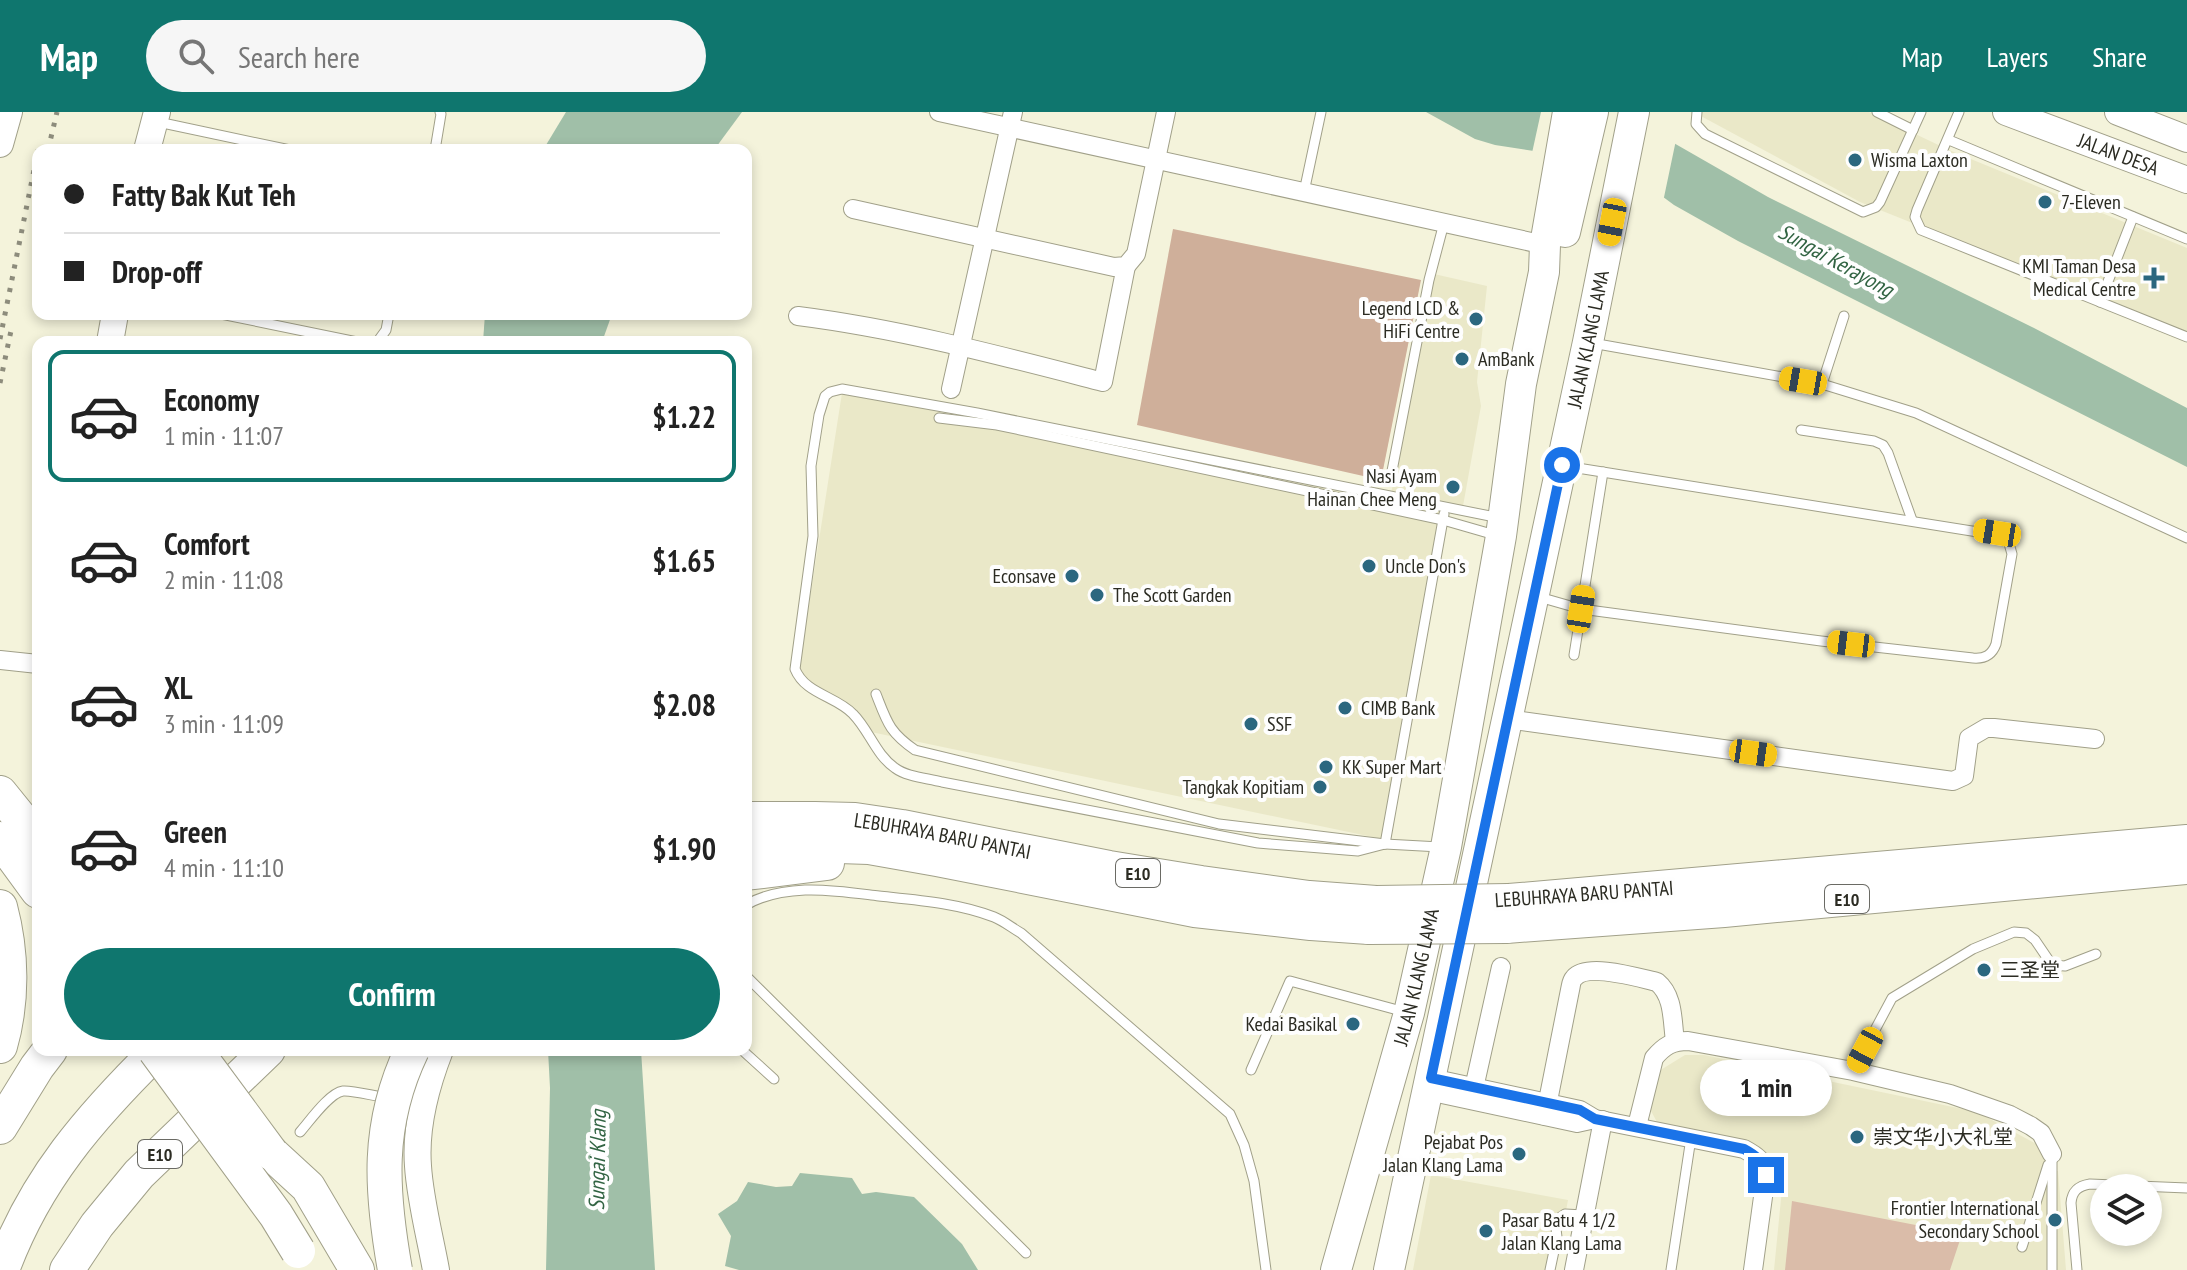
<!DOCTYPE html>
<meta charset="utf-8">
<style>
body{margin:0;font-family:"PT Sans Narrow","Noto Sans SC",sans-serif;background:#f6f6f6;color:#222;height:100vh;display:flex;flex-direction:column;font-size:30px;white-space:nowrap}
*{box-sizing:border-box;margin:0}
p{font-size:26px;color:#767676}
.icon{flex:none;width:44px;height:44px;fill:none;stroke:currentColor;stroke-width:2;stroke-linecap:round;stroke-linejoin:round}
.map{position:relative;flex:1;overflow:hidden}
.panel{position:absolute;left:32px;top:224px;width:720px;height:720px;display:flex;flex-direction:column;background:#fff;border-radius:16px;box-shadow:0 4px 12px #0003}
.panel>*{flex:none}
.banner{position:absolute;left:32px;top:32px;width:720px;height:176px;border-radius:16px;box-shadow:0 4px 12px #0003;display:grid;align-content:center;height:176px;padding:0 32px;background:#fff}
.buttons{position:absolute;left:2090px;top:1062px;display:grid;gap:16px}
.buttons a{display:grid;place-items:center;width:72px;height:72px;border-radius:50%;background:#fff;box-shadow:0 4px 12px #0003;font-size:40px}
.end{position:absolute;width:36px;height:36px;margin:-18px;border:10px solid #1a73e8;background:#fff;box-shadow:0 0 0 4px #fff}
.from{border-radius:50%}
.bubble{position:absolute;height:56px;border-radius:28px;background:#fff;box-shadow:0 4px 12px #0003;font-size:26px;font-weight:800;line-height:56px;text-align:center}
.car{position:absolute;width:24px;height:48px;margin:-24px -12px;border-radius:10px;box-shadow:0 0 6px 2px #0007;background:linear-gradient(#f5c518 24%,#345 0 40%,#f5c518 0 76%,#345 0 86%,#f5c518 0)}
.banner b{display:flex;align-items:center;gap:28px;height:76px;font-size:30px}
.banner b+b{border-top:2px solid #e0e0e0}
.banner i{width:20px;height:20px;background:#222}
ul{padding:14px 0 0;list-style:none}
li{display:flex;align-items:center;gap:24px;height:132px;margin:0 16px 12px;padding:0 16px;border:4px solid transparent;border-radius:16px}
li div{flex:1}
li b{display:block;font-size:30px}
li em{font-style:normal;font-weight:800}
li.selected{border-color:#0f766e}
li>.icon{width:72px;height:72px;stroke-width:1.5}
.primary-button{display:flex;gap:16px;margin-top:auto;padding:16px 32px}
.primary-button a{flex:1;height:92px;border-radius:48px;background:#0f766e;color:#fff;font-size:32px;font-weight:800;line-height:92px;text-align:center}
header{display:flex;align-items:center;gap:48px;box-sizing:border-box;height:112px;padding:0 40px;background:#0f766e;color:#fff}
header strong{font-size:38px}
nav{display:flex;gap:44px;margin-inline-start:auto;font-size:28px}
.search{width:560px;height:72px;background:#f6f6f6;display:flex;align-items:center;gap:20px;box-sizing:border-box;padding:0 28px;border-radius:44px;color:#767676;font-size:30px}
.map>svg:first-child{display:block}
.built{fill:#eae8c8}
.green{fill:#dabca9}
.forest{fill:#cfaf9a}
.water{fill:#a0bfa8}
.pier{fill:#f4f3db}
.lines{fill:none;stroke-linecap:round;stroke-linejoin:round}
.lane-casing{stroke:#a1a089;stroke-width:11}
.street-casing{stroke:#a1a089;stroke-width:20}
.secondary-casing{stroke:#a1a089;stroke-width:28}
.primary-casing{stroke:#a1a089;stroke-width:32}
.highway-casing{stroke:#a1a089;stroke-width:36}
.lane{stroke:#fff;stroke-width:9}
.street{stroke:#fff;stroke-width:18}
.secondary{stroke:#fff;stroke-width:26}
.primary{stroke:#fff;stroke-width:30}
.highway{stroke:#fff;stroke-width:34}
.rail{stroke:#8d8c7c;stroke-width:5;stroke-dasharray:4 8;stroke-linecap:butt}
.highway-bridge-casing{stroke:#a1a089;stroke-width:36;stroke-linecap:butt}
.highway-bridge{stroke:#fff;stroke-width:34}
.route{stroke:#1a73e8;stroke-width:10}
.poi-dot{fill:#2b677f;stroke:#fefefe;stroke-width:3}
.labels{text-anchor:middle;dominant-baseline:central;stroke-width:8;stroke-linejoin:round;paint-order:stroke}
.shield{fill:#fefefe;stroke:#6a6a64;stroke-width:2}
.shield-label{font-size:18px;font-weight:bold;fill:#2b2b22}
.street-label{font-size:20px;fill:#2b2b22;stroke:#fefefe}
.poi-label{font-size:20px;fill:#2b2b22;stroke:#fefefe;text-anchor:start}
.water-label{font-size:22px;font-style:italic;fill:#326443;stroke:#fefefe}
</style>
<header>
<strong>Map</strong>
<div class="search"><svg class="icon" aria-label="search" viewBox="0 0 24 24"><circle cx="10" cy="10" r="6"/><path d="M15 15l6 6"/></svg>Search here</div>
<nav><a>Map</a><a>Layers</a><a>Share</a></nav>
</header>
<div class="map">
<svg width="2187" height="1158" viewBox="0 0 2187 1158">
<rect width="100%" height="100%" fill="#f4f3db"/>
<g class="built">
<polygon points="1701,0 1869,0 1949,38 2187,136 2187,221 1860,90 1699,3"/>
<polygon points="1434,162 1487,174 1477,270 1481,294 1463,394 1441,390 1382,727 871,620 802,563 799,556 842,281 1390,387"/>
<polygon points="1685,943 1704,943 1977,1000 2038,1033 2049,1059 2058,1059 2066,1158 1774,1158 1783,1067 1758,1036 1658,1012 1650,997 1659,959"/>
<polygon points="1431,1063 1568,1088 1555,1158 1413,1158"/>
</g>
<polygon class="green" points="1792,1089 1962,1122 1950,1158 1785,1158"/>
<polygon class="forest" points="1173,117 1421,168 1381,368 1137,313"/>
<g class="water">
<polygon points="566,0 742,0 714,38 543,38"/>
<polygon points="1426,0 1556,0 1672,30 1768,85 2034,216 2187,296 2187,355 1738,129 1674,93 1651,76 1566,44 1495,33 1475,27"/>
<polygon points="485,202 612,202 602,230 483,230"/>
<polygon points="548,938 641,938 655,1158 546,1158 550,976"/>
<polygon points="800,1061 852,1066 862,1082 876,1080 914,1085 962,1132 978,1158 739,1158 725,1154 731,1124 718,1102 737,1089 748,1070 776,1075 792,1074"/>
</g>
<polygon class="pier" points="1541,0 1582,0 1641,13 1676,28 1663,90 1635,71 1599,57 1565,48 1532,41"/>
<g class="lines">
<defs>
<g id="lane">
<polyline points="1697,0 1696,12 1705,22 1863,100 1876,95 1880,90 1921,0"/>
<polyline points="1877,0 1913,18"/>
<polyline points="1959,0 1917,98 1915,105 1921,118 2187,225"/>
<polyline points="158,10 290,38"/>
<polyline points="1949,28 2187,127"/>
<polyline points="435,38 441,2 440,0"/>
<polyline points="1304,80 1321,0"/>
<polyline points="2100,190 2133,105"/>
<polyline points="221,202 357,230"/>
<polyline points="373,230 378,229 386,218 389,202"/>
<polyline points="1592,231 1822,272 1916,301 2187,426"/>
<polyline points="1822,272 1844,204"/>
<polyline points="939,306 997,313 1443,408 1495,423"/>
<polyline points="1801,318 1874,329 1883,333 1888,341 1912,408"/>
<polyline points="1391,364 1429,168 1444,111"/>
<path d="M1539,485L1581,497L1821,529L1973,546C1985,547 1992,543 1996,532L2012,442L2008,428L2003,424L1565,354"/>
<polyline points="1574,543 1603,360"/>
<path d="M876,582C887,610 889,620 915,638L1219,712L1385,732L1440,735"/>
<path d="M1385,732L1358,739L1258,731L942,670C927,666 907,665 895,656C876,643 869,618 853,602C836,584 805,582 795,557L813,424L811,354L819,303L825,284L830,280L842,277L977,301L1500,406"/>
<polyline points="1385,732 1444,402"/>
<path d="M746,793C764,782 785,779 805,778C830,777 855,781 879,784C917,788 958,791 994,805C1004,809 1012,816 1021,821L1230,1002L1244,1033L1254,1069L1266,1158"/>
<polyline points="746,864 1026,1141"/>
<polyline points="742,938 774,967"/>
<polyline points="1251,958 1290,869 1405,900"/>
<polyline points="1853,959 1892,886 1973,837 2014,820 2026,821 2035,828 2052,853 2065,854 2096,842"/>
<path d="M300,1020C309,1010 329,981 343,979C353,978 377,985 389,986"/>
<polyline points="2052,1042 2052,1158"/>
<polyline points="2022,1135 2048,1053"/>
<polyline points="1550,1158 1557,1125 1555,1109 1565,1102 1584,1103"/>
<polyline points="1671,1158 1691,1026"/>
<path d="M2077,1158L2071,1091C2072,1079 2078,1074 2090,1072L2187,1076"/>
</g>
<g id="street">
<polyline points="939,0 1545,133"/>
<polyline points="853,97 1114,155 1126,154 1136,142 1166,0"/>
<path d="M798,204C901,217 1002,244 1103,270L1126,154"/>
<polyline points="951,277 1013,0"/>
<polyline points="0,548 38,552"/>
<polyline points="1507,607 1953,669 1964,664 1969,626 1986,616 1994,616 2095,627"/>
<path d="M1431,966L1580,998L1595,1007L1744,1037C1757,1044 1763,1048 1766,1063L1753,1158"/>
<polyline points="1474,976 1501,855"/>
<polyline points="1428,979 1577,1011 1595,1007"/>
<path d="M1545,1004L1570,878C1571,874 1571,869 1574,866C1587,850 1639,866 1657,870C1674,884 1672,908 1675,929"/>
<path d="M1637,1014L1654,946C1664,934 1672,929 1688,929L1853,959L1950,982L2010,1003L2031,1014L2041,1021L2052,1042"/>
<polyline points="1574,1158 1603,1008"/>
</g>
<g id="secondary">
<path id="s1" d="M2006,0L2187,68"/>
<polyline points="2118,0 2187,27"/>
<polyline points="0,32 9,0"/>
<polyline points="147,38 157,0"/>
<polyline points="110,230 115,202"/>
<path d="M436,1158C430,1125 420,1087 418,1054C415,1015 426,974 440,938"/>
</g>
<g id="primary">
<polyline points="1565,120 1593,0"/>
<path id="s2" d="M1336,1158L1409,901L1446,735L1501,424L1521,272L1544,160L1545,133L1568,0"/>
<path id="s3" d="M1389,1158L1588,230L1634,0"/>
</g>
<g id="highway">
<polyline points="0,681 38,728"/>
<path id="s4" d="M746,707H815L855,708L902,715L1109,756L1201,771L1309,786L1376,791"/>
<polyline points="0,727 38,779"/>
<polyline points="746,733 779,732 869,735 937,747 1195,798 1311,811 1369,815"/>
<polyline points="746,761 827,751"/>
<polyline points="1509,789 2187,730"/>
<path d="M0,795C12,840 13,889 0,934"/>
<polyline points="1506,814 1724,798 2187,755"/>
<polyline points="0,1015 37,955 50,938"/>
<polyline points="271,1041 308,1075 357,1158"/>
<path d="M2,1158C35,1068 90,1005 158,938"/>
<polyline points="67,1158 97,1113 139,1062 268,938"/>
</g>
</defs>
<use href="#lane" class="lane-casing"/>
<use href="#street" class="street-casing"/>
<use href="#secondary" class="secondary-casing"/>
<use href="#primary" class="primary-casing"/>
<use href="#highway" class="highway-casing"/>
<use href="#lane" class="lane"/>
<use href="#street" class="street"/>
<use href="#secondary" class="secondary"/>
<use href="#primary" class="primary"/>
<use href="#highway" class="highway"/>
<g class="rail">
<polyline points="48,38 57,0"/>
<polyline points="0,227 38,38"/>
<polyline points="0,271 12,214"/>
</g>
<defs>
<g id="highway-bridge">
<polyline points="1376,791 1509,789"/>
<polyline points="1369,815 1506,814"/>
<polyline points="155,938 276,1103 298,1139"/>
<polyline points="195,938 271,1041"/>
<path d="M395,1158C381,1079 376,1013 412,938"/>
</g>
</defs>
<use href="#highway-bridge" class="highway-bridge-casing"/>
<use href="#highway-bridge" class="highway-bridge"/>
</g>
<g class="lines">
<path class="route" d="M1562,353L1431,966L1580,998L1595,1007L1744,1037C1757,1044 1763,1049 1766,1063"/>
</g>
<g class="poi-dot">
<circle cx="1855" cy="48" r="8"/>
<circle cx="2045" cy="90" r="8"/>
<path d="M2150 154h8v8h8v8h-8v8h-8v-8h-8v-8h8z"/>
<circle cx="1476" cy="207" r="8"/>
<circle cx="1462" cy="247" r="8"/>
<circle cx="1453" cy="375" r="8"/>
<circle cx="1369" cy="454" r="8"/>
<circle cx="1072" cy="464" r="8"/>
<circle cx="1097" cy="483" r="8"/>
<circle cx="1345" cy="596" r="8"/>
<circle cx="1251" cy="612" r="8"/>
<circle cx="1326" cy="655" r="8"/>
<circle cx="1320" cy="675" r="8"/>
<circle cx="1984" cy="858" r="8"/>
<circle cx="1353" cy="912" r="8"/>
<circle cx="1857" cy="1025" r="8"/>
<circle cx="1519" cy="1042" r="8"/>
<circle cx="2055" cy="1108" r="8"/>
<circle cx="1486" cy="1119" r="8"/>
</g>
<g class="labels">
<g class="shield">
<rect x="1116" y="747" width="44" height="28" rx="6"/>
<rect x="1825" y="773" width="44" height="28" rx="6"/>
<rect x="138" y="1028" width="44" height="28" rx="6"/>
</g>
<g class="shield-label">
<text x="1138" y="761">E10</text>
<text x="1847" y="787">E10</text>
<text x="160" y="1042">E10</text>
</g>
<g class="street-label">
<text stroke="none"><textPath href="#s1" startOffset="120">JALAN DESA</textPath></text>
<text stroke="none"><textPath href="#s3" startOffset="952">JALAN KLANG LAMA</textPath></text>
<text stroke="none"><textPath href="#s4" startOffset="198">LEBUHRAYA BARU PANTAI</textPath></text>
<text transform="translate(1584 782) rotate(-4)">LEBUHRAYA BARU PANTAI</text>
<text stroke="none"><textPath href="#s2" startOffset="304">JALAN KLANG LAMA</textPath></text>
</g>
<g class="poi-label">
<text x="1871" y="48">Wisma Laxton</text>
<text x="2061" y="90">7-Eleven</text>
<text x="2136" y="154" text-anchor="end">KMI Taman Desa<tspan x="2136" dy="23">Medical Centre</tspan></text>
<text x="1460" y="196" text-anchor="end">Legend LCD &amp;<tspan x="1460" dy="23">HiFi Centre</tspan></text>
<text x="1478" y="247">AmBank</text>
<text x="1437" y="364" text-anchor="end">Nasi Ayam<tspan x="1437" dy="23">Hainan Chee Meng</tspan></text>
<text x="1385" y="454">Uncle Don's</text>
<text x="1056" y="464" text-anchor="end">Econsave</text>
<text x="1113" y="483">The Scott Garden</text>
<text x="1361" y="596">CIMB Bank</text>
<text x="1267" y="612">SSF</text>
<text x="1342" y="655">KK Super Mart</text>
<text x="1304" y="675" text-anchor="end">Tangkak Kopitiam</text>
<text x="2000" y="858">三圣堂</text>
<text x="1337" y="912" text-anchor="end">Kedai Basikal</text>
<text x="1873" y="1025">崇文华小大礼堂</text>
<text x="1503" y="1030" text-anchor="end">Pejabat Pos<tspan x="1503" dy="23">Jalan Klang Lama</tspan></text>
<text x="2039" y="1096" text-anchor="end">Frontier International<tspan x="2039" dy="23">Secondary School</tspan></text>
<text x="1502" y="1108">Pasar Batu 4 1/2<tspan x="1502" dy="23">Jalan Klang Lama</tspan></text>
</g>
<g class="water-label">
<text transform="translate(1836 148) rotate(29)">Sungai Kerayong</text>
<text transform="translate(597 1048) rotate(-89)">Sungai Klang</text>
</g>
</g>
</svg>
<div class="buttons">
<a><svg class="icon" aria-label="layers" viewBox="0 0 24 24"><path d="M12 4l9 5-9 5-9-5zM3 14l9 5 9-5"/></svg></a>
</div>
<i class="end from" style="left:1562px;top:353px"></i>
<i class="end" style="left:1766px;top:1063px"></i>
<div class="bubble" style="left:1700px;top:948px;width:132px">1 min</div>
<i class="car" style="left:1612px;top:110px;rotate:191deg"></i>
<i class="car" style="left:1803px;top:269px;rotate:280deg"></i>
<i class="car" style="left:1997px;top:421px;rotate:279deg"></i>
<i class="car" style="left:1581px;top:497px;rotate:9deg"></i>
<i class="car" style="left:1851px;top:532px;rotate:277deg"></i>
<i class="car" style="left:1753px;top:641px;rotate:98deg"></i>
<i class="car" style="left:1865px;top:938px;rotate:208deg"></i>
<div class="banner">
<b><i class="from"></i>Fatty Bak Kut Teh</b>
<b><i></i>Drop-off</b>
</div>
<section class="panel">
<ul>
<li class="selected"><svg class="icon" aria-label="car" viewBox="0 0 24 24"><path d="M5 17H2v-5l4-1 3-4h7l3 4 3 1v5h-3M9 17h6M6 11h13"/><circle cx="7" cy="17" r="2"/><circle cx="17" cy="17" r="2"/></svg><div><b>Economy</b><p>1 min · 11:07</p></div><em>$1.22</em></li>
<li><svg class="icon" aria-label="car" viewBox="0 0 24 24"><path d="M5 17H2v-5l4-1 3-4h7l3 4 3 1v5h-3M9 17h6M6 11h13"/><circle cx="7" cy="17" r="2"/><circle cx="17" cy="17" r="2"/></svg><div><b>Comfort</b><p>2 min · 11:08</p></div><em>$1.65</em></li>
<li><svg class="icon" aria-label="car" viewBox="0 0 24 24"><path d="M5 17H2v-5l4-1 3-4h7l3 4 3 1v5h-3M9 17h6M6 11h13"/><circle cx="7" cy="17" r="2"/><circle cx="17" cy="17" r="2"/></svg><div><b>XL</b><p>3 min · 11:09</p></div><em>$2.08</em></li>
<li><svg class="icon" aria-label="car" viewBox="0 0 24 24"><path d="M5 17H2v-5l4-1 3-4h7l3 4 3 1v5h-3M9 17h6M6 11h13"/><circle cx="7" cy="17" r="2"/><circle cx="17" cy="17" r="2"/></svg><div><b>Green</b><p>4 min · 11:10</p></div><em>$1.90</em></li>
</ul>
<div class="primary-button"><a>Confirm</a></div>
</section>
</div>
